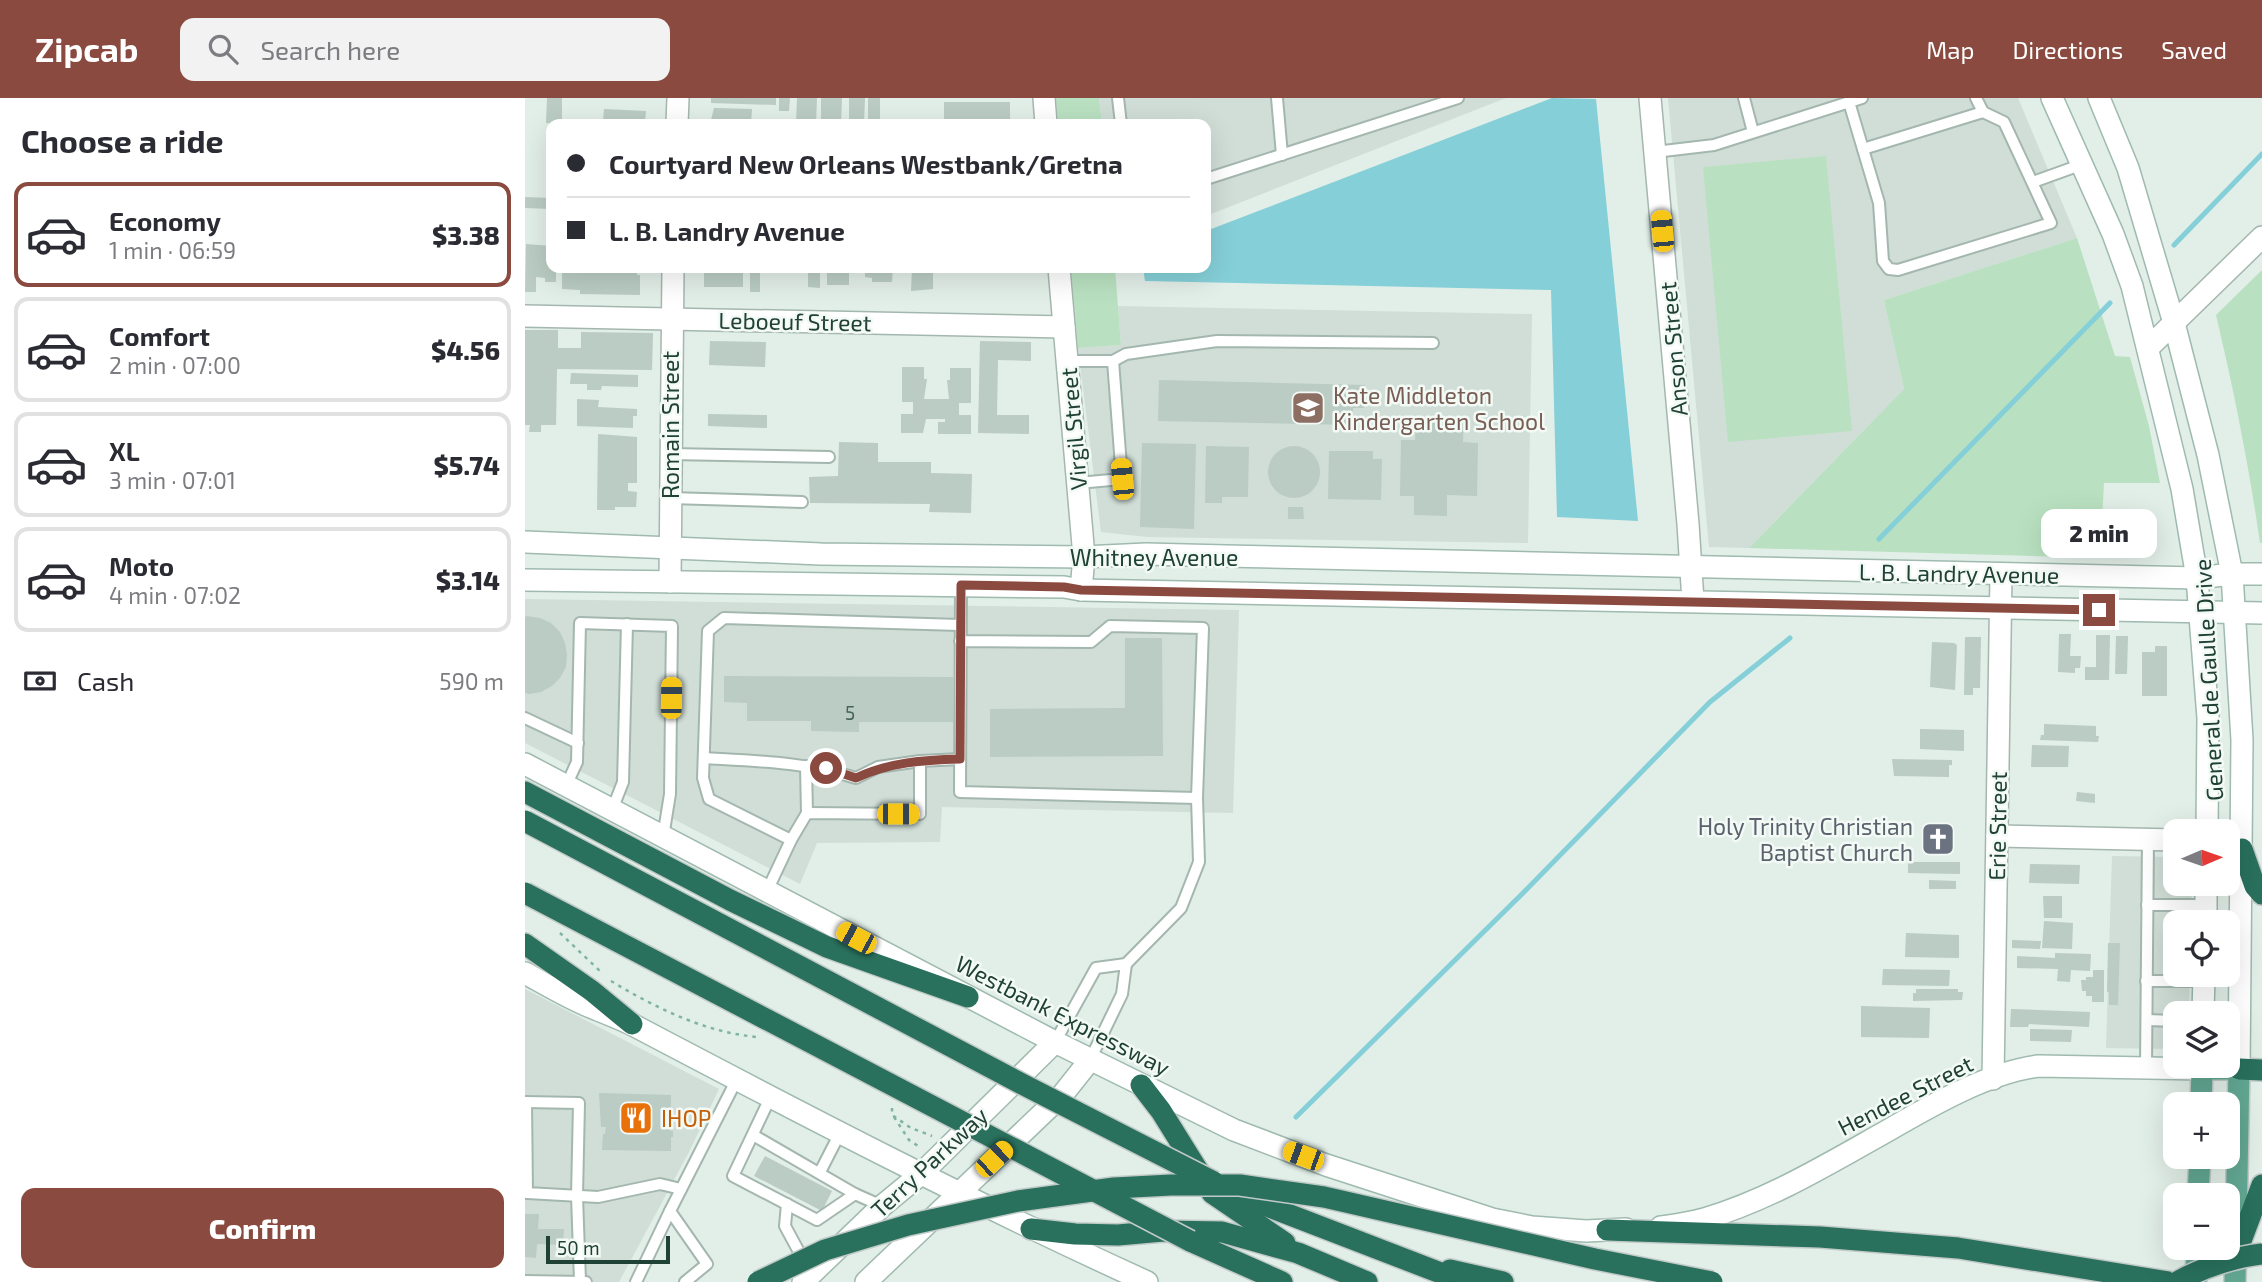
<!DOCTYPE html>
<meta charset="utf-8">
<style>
body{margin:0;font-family:"Exo 2",sans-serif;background:#f2f2f3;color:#2b2b33;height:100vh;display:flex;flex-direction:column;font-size:26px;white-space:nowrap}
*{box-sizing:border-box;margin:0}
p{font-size:23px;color:#7c7c81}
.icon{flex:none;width:38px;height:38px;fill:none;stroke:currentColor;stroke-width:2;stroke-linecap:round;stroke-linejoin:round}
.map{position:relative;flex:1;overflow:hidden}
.panel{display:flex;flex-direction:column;background:#fff;width:525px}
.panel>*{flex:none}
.banner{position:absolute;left:21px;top:21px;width:665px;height:154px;border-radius:14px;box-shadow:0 7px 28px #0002;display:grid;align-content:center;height:154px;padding:0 21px;background:#fff}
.needle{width:46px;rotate:88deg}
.controls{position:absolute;left:1638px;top:721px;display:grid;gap:14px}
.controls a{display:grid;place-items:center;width:77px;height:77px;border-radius:14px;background:#fff;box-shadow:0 7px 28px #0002;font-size:35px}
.scale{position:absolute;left:21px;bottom:18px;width:124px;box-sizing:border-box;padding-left:7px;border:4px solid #204136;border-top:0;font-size:19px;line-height:24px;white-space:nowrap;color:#204136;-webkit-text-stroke:5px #f3faf6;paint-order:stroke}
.end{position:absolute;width:32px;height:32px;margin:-16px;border:9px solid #8a4a3f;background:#fff;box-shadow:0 0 0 4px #fff}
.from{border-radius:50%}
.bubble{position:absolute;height:49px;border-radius:14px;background:#fff;box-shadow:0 7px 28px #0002;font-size:23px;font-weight:800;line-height:49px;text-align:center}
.car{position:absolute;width:21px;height:42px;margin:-21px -10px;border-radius:9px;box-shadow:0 0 5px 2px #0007;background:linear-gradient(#f5c518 24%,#345 0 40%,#f5c518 0 76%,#345 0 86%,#f5c518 0)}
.banner b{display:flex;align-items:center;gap:24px;height:66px;font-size:26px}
.banner b+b{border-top:2px solid #e1e1e2}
.banner i{width:18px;height:18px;background:#2b2b33}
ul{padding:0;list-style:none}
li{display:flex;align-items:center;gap:21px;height:105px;margin:0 14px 10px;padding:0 7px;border:4px solid #e1e1e2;border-radius:14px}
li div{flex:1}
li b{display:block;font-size:26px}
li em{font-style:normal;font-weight:800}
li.on{border-color:#8a4a3f}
li>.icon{width:63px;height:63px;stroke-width:1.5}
h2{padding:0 21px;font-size:32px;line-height:84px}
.pay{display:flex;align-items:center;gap:18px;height:77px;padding:0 21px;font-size:26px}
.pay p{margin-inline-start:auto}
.cta{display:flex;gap:14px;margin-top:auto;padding:14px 21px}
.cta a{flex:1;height:80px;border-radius:14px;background:#8a4a3f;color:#fff;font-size:28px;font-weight:800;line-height:80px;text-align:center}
header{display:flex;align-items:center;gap:42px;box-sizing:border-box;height:98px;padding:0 35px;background:#8a4a3f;color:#fff}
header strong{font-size:33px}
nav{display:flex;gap:38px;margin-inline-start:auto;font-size:24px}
.search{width:490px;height:63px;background:#f2f2f3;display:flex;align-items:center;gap:18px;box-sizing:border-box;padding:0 24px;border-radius:14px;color:#7c7c81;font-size:26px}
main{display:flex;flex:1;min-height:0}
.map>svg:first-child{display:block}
.built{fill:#d0ded7}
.green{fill:#b9e1c1}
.water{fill:#85cfd8}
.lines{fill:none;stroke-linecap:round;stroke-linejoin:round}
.stream{stroke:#85cfd8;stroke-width:5}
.building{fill:#baccc3}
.lane-casing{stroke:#a4b7af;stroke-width:14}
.street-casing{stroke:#a4b7af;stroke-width:24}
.secondary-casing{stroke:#9fbaaf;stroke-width:24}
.primary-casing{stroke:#c1cac7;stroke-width:24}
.highway-casing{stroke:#c1cac7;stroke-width:24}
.path{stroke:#7fb4a1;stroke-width:2.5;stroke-dasharray:3.5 5;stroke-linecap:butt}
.lane{stroke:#fff;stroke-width:10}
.street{stroke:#fff;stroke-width:21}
.secondary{stroke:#fff;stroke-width:21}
.primary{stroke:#62a792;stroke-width:21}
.highway{stroke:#29705d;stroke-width:21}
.highway-bridge-casing{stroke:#c1cac7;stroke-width:24;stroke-linecap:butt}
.highway-bridge{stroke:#29705d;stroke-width:21}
.route{stroke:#8a4a3f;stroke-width:9}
.labels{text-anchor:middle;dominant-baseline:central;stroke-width:5;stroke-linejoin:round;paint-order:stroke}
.number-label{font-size:19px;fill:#466459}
.street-label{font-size:23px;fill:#204136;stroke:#f3faf6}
.education-label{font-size:23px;fill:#785e54;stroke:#f3faf6;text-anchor:start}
.worship-label{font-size:23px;fill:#5b616d;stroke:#f3faf6;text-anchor:end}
.food-label{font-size:23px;fill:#c56008;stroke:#f3faf6;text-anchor:start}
</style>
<header>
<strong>Zipcab</strong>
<div class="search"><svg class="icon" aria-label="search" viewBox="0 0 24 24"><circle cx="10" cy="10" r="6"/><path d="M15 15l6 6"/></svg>Search here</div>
<nav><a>Map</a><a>Directions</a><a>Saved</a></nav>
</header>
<main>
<section class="panel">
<h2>Choose a ride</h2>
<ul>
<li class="on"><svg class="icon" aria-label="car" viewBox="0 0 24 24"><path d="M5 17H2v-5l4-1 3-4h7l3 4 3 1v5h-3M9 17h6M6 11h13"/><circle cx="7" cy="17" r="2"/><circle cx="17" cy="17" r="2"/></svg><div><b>Economy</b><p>1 min · 06:59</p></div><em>$3.38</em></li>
<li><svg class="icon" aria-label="car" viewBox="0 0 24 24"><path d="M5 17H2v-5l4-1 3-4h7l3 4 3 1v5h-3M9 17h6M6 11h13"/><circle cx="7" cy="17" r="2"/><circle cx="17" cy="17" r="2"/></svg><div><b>Comfort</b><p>2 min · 07:00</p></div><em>$4.56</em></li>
<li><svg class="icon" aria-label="car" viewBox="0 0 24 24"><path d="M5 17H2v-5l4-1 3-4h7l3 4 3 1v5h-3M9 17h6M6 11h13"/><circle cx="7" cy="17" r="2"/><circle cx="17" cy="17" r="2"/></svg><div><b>XL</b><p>3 min · 07:01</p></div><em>$5.74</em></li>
<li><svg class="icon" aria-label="car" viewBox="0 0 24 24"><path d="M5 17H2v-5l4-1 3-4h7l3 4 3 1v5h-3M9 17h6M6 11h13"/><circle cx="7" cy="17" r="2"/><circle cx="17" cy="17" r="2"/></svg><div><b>Moto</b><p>4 min · 07:02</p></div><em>$3.14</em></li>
</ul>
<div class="pay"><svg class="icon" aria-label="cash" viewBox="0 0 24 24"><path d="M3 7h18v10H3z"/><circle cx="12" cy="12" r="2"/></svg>Cash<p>590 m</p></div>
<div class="cta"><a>Confirm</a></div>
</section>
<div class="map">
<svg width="1737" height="1184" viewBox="0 0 1737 1184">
<rect width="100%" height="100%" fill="#e2eee8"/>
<g class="built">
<polygon points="574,0 981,0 681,118 681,26 577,26"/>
<polygon points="1143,0 1493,0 1552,140 1359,202 1379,291 1224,450 1184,449"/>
<polygon points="593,208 1007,216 1003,445 622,439 576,434 553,250 596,247"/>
<polygon points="0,501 714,512 708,715 417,709 415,744 292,745 275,786 0,645"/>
<polygon points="1587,758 1650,759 1650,786 1667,786 1666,824 1650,824 1650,877 1665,877 1664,915 1650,915 1650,951 1581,950"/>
<polygon points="0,891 194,991 164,1054 94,1184 0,1184"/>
</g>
<g class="green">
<polygon points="531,0 574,0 577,26 533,26"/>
<polygon points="1301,58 1327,333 1203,344 1178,69"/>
<polygon points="1552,140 1590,258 1605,259 1624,328 1635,385 1579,385 1575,460 1224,450 1379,291 1359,202"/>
<polygon points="546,170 590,170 596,247 553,250"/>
<path d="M1737,172V445H1735C1724,368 1709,293 1691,217Z"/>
</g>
<polygon class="water" points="1027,0 1071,1 1113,423 1032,419 1026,192 620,183 618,170 681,170 681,133"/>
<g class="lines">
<g class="stream">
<polyline points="1649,147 1737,56"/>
<polyline points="1354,441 1585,205"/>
<polyline points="771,1019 998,795 1185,604 1265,540"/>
</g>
</g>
<g class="building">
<polygon points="22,0 37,0 37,26 21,25"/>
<polygon points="186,0 251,0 251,7 186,5"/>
<polygon points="254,0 265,0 264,13 254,13"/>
<polygon points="272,0 292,0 291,26 271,26"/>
<polygon points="296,0 317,0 316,26 296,26"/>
<polygon points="324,0 340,0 339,26 324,26"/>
<rect x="343" y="0" width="12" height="26"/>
<rect x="419" y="4" width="66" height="22"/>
<polygon points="189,10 227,11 226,26 185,26"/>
<polygon points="79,11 121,13 120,24 78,23"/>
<polygon points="0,99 26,100 26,111 0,110"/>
<polygon points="1,146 26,148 26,170 31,170 31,184 20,184 20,180 11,179 11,194 0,194"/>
<polygon points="37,170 112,170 112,177 115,177 115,197 55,196 55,192 37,191"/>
<rect x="179" y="170" width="39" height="19"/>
<polygon points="283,170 295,170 295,190 283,189"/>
<rect x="302" y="170" width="22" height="17"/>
<polygon points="340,170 368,170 367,184 347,184 347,180 340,179"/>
<polygon points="387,170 408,170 408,191 386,193"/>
<rect x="225" y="172" width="10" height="22"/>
<polygon points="0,232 33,232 33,250 56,250 56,234 128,235 127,272 32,271 31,327 16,327 16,334 4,334 5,327 0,327"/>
<polygon points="185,243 241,244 240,269 184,267"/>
<polygon points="455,243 506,244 506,263 473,262 472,317 504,317 504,336 453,335"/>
<polygon points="377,269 399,269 399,281 402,281 399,301 424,301 422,282 425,282 425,270 446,270 446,305 434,305 434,317 446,317 446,336 413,336 413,324 420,324 420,321 401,321 398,335 376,335 376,316 388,316 388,304 377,304"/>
<polygon points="46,275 113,277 113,289 77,288 76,292 62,292 62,286 45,286"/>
<polygon points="634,282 840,287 839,310 828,310 827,327 633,323"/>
<polygon points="52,301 74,302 73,309 112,311 112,318 108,318 108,330 52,328"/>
<polygon points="183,316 242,317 242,330 183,328"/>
<polygon points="891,320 939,321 938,344 953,345 952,398 922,397 922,418 889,417 889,398 875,398 876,342 890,342"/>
<polygon points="73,336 112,339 112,385 103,385 103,393 112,394 111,409 90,409 90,412 72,412"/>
<polygon points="314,344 353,345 353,364 406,364 406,375 447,376 446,415 404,414 405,406 285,405 284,379 313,378"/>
<polygon points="617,345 671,346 669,431 615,429"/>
<circle cx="769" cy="374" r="26"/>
<polygon points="681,348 724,349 723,399 697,399 697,405 680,405"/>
<polygon points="804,353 848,353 848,361 857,361 856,402 803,401"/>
<polygon points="763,409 778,409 779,421 763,421"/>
<polygon points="2,518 15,520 26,525 35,534 40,545 42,557 41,569 35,580 27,588 16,594 4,596 0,595 0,519"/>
<polygon points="1534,536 1546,536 1545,558 1556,558 1555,570 1550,570 1550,575 1533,574"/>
<polygon points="1571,537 1585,537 1584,582 1560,582 1560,569 1571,569"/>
<polygon points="1591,538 1603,538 1602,576 1590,576"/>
<polygon points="1440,539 1456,539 1455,590 1448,590 1448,597 1439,597"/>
<polygon points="600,540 637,540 638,658 465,659 465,611 600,610"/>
<polygon points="1407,544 1429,545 1432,547 1430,592 1405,589"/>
<polygon points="1630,548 1642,548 1642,598 1617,598 1617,554 1630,554"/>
<polygon points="199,578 428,579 428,624 334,624 334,634 286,633 286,623 222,623 222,605 199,604"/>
<polygon points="1519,626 1571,628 1571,638 1574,638 1573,644 1515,642 1516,637 1519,637"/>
<polygon points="1395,631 1439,632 1439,653 1395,651"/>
<polygon points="1507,647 1544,648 1543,669 1506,669"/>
<polygon points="1367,661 1427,662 1427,667 1424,667 1424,679 1369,678"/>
<polygon points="1552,694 1570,696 1570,705 1551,703"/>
<polygon points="1383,764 1435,764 1435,776 1383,775"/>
<polygon points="1505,766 1555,767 1554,786 1504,785"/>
<polygon points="1404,782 1431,783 1431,791 1404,791"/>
<polygon points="1518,798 1537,798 1537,820 1519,820"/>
<polygon points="1519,823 1548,825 1547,851 1517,850"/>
<polygon points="1381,835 1434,837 1434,860 1380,859"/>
<polygon points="1487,842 1516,843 1515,851 1487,850"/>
<polygon points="1583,845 1595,845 1593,907 1584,907 1584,894 1582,894"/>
<polygon points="1530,855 1566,856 1565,873 1546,872 1545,884 1532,883 1533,871 1492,870 1492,858 1530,860"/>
<polygon points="1358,871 1425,872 1424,888 1357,887"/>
<polygon points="1568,872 1579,872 1579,904 1567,904 1567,898 1561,898 1561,893 1557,893 1556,882 1561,882 1561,879 1568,879"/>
<polygon points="1391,891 1433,891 1433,894 1438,894 1437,902 1388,903 1388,895 1391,895"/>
<polygon points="1336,908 1405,910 1404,940 1336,939"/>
<polygon points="1486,911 1565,914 1564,929 1504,926 1503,929 1485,929"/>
<polygon points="1505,931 1547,932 1546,944 1505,943"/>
<polygon points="74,995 146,997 146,1033 148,1033 148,1039 146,1039 146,1053 77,1052 78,1036 80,1036 81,1029 76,1029"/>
<polygon points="240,1058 307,1093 297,1113 229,1078"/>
<polygon points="0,1116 14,1116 13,1131 39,1131 38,1147 12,1146 11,1160 0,1159"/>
</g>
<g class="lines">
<defs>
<g id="lane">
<polyline points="593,0 596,26"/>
<polyline points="752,0 757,57"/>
<polyline points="1219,0 1228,34"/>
<polyline points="1324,4 1354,105 1358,163 1364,171 1373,172 1526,125 1479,24 1458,14 1451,0"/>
<polyline points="1338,51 1458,14"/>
<polyline points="1130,54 1189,47 1337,0"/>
<polyline points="681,81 933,0"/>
<polyline points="1508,84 1558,66"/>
<polyline points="542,263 588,263 597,381 553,385"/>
<polyline points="588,263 601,256 692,243 908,245"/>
<polyline points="145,356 304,359"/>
<polyline points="145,400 277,404"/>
<polyline points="435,543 566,544 585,528 678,530 672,700 435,694 436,487"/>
<polyline points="0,620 53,645"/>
<path d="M179,660C231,663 282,664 331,680L353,669L395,663"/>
<polyline points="281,668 282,715"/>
<polyline points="41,688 52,664 55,525 147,528 145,696 138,739"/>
<polyline points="87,712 98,684 102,526"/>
<polyline points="266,742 282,715 395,716 395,663 435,661"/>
<polyline points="242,793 266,742 184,701 178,680 183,533 199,520 435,527"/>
<polyline points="1622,807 1681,807"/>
<polyline points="601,866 656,810 674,764 672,700"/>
<polyline points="1621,883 1679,883"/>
<polyline points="1622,922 1650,923"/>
<polyline points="530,944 571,870 601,866 597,896 565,962"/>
<polyline points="1621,970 1623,741"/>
<polyline points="0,1004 54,1005 52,1098 55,1183"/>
<polyline points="1,1004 2,1095 73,1099 135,1086 156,1091"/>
<polyline points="228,1037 330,1096 292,1122 208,1078 245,1000"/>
<polyline points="295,1074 315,1035"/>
<polyline points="330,1096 357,1108"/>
<polyline points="262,1106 260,1128 280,1165"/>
<polyline points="0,1183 61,1184"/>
<polyline points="111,1184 145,1113"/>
<polyline points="160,1184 182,1166 145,1113 211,983"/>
</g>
<g id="street">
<polyline points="519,0 521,26"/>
<polyline points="1125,0 1163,426 1168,503"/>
<polyline points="152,26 153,0"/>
<polyline points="534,170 559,459 556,492"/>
<polyline points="0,218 539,229"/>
<polyline points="1623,250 1737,139"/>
<polyline points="145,484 148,170"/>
<polyline points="1472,738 1650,742"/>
<polyline points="1468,981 1476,476"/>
</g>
<g id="secondary">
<polyline points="1527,0 1588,136 1607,188 1657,391 1672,480 1683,620 1682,733"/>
<polyline points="1574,0 1603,70 1649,225 1683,357 1707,476 1717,642 1714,971"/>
<polyline points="0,444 296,456 559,459 621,456 701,458 1672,480 1707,476 1737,476"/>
<polyline points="0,482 539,489 556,492 1737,515"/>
<polyline points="0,666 530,944 709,1032 801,1067 967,1121 1007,1129 1061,1133 1101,1131"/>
<polyline points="1681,824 1681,786"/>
<path d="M0,875C20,886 40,898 61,907C77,914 94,920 110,928C279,1017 448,1105 622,1184"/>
<polyline points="1678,915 1679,877"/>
<path d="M1136,1129C1150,1127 1165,1125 1179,1121C1244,1102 1303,1066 1362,1033C1405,1008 1464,974 1514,968L1677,971V968"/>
<polyline points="278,1184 357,1108 396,1076 530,944"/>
<polyline points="341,1184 538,996 565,962"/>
</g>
<g id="primary">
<polyline points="1676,1006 1677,971 1714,971 1710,1184"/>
<polyline points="1673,1097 1675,1059"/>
<polyline points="1671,1184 1672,1150"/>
</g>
<g id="highway">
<polyline points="0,694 205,802 302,849 443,899"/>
<polyline points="1717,751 1730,788 1737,796"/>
<polyline points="0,846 67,893 107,926"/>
<polyline points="1714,971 1737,972"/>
<polyline points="616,987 636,1013 687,1095 760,1145"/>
<polyline points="716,1098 939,1184"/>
<polyline points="506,1131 550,1136 593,1137 638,1133 697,1134 773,1155 842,1184"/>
<polyline points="1082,1132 1295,1139 1433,1150 1644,1184"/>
<polyline points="665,1143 757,1184"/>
<polyline points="1711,1156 1737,1087"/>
<polyline points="925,1172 978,1184"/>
</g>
</defs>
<use href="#lane" class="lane-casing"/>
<use href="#street" class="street-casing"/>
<use href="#secondary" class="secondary-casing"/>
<use href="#primary" class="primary-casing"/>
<use href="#highway" class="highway-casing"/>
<g class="path">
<polyline points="35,835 76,874"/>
<path d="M86,883C131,910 179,934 232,939"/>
<polyline points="367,1010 367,1017 386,1030 407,1038"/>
<polyline points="369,1019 384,1042 396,1050"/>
</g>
<use href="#lane" class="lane"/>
<use href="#street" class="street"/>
<use href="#secondary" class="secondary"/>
<use href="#primary" class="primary"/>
<use href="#highway" class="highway"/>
<defs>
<g id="highway-bridge">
<polyline points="0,723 499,987 689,1084"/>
<polyline points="0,795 665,1143"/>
<polyline points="233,1184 300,1152 383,1127 493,1103 589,1090 646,1087 715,1087 799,1099 1070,1161 1187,1184"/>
<path d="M1652,1184C1676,1170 1710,1159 1737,1156"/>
</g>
</defs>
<use href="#highway-bridge" class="highway-bridge-casing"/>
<use href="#highway-bridge" class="highway-bridge"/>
</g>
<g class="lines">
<path class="route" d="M301,670L331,680C365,664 399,662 435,661L436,487L539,489L556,492L1574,512"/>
</g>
<defs>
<symbol id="school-square" viewBox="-11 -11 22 22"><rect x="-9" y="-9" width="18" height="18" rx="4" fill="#8d6e63" stroke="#f3faf6"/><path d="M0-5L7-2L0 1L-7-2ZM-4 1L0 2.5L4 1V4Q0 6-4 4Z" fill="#fff"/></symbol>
<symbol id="church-square" viewBox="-11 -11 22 22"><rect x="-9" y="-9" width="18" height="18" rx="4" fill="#6b7280" stroke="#f3faf6"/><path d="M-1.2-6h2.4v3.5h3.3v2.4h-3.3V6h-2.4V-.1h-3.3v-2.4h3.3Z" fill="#fff"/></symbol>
<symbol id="restaurant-square" viewBox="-11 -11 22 22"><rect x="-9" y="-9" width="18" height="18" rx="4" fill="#e8710a" stroke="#f3faf6"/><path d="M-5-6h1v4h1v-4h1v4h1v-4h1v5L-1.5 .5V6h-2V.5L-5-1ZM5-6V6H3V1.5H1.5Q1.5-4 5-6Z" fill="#fff"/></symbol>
</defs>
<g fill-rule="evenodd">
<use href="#school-square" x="764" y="291" width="38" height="38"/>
<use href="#church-square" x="1394" y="722" width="38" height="38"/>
<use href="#restaurant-square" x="92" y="1001" width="38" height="38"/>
</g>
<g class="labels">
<g class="number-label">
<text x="325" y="614">5</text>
</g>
<g class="street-label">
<text transform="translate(270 223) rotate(1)">Leboeuf Street</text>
<text transform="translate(1148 251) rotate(-95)">Anson Street</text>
<text transform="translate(145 327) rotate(-90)">Romain Street</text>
<text transform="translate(548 331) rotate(-95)">Virgil Street</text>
<text x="629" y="459">Whitney Avenue</text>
<text transform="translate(1434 475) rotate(1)">L. B. Landry Avenue</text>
<text transform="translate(1683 582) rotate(-93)">General de Gaulle Drive</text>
<text transform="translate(1472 728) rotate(-89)">Erie Street</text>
<text transform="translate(538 917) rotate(27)">Westbank Expressway</text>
<text transform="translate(1380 997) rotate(-27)">Hendee Street</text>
<text transform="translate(404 1064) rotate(-43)">Terry Parkway</text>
</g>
<g class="education-label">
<text x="808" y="297">Kate Middleton<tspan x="808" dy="26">Kindergarten School</tspan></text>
</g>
<g class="worship-label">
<text x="1388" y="728">Holy Trinity Christian<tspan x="1388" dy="26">Baptist Church</tspan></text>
</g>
<g class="food-label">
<text x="136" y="1020">IHOP</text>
</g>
</g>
</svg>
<div class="controls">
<a><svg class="needle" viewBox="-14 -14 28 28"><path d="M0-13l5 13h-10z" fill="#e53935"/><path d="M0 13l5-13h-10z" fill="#7c7c81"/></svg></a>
<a><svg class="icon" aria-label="locate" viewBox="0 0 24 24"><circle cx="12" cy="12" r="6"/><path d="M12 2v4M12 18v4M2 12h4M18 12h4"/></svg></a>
<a><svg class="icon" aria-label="layers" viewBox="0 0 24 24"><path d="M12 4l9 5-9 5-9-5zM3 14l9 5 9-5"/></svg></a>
<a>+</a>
<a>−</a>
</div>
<div class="scale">50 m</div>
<i class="end from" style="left:301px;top:670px"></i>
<i class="end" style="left:1574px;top:512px"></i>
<div class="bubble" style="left:1516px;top:411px;width:116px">2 min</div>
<i class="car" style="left:1137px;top:133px;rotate:355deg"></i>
<i class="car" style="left:597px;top:381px;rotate:355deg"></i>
<i class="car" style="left:146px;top:600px;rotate:1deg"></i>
<i class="car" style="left:373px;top:716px;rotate:90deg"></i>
<i class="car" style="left:331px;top:840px;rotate:298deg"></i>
<i class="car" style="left:778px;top:1058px;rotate:290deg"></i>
<i class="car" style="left:469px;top:1061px;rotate:47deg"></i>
<div class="banner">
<b><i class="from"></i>Courtyard New Orleans Westbank/Gretna</b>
<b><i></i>L. B. Landry Avenue</b>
</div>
</div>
</main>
